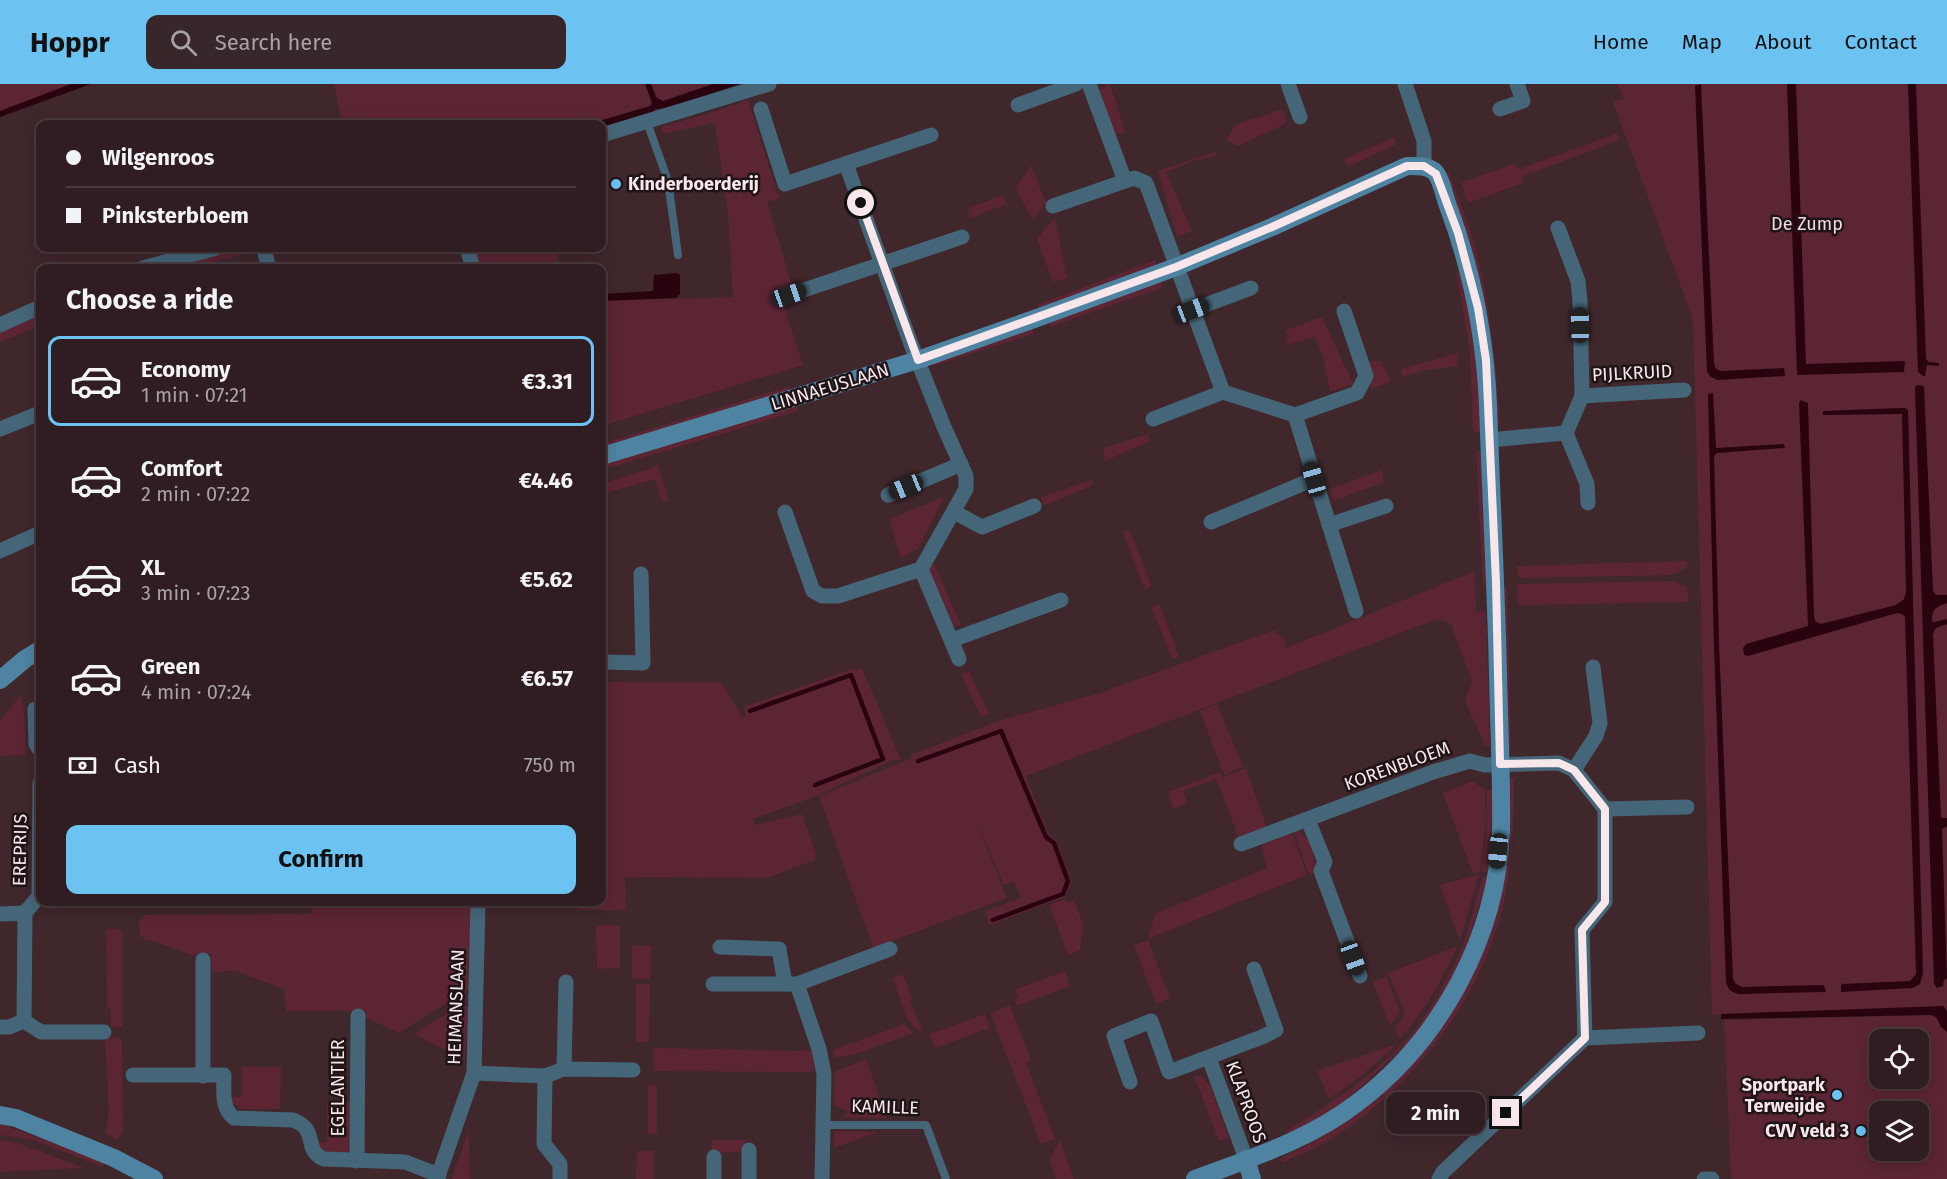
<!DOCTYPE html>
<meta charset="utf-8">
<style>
body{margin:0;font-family:"Fira Sans",sans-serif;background:#37262a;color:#f1f3f6;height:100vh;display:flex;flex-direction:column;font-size:22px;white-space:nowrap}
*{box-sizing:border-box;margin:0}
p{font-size:20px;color:#a7a2a5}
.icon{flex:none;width:33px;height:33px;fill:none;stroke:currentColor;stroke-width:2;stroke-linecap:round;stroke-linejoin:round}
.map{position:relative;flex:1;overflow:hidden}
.sheet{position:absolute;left:36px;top:180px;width:570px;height:642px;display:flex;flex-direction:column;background:#2f1d21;border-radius:12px;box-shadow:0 3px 15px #0003,0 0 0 2px #4a3b3f}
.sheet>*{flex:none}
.guide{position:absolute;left:36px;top:36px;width:570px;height:132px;border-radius:12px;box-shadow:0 3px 15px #0003,0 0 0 2px #4a3b3f;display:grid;align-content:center;height:132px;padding:0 30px;background:#2f1d21}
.fabs{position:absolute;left:1869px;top:945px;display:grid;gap:12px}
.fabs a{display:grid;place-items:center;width:60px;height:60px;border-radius:12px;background:#2f1d21;box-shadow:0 3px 15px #0003,0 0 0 2px #4a3b3f;font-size:30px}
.end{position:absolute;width:27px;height:27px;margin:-14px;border:8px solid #f8e7ea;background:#111;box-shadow:0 0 0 3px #111}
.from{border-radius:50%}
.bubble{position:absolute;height:42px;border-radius:12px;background:#2f1d21;box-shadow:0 3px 15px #0003,0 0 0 2px #4a3b3f;font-size:20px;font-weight:700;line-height:42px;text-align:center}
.car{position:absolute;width:18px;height:36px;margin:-18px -9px;border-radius:8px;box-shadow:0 0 4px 2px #0007;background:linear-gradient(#222 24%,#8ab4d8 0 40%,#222 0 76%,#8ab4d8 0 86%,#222 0)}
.guide b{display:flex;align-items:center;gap:21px;height:57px;font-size:22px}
.guide b+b{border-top:2px solid #4a3b3f}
.guide i{width:15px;height:15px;background:#f1f3f6}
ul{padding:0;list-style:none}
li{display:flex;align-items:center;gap:18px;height:90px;margin:0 12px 9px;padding:0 18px;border:3px solid transparent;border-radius:12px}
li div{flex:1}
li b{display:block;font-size:22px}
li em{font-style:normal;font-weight:700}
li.selected{border-color:#6cc3f2}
li>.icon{width:54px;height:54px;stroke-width:1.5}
h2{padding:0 30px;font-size:27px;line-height:72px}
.pay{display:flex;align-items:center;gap:15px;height:66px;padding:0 30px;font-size:22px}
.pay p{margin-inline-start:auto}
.button{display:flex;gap:12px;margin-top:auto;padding:12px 30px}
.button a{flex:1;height:69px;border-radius:12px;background:#6cc3f2;color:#111;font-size:24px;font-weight:700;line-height:69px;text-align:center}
header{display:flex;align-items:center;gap:36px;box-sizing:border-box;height:84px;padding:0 30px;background:#6cc3f2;color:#111}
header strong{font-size:28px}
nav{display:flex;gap:33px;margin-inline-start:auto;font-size:21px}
.search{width:420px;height:54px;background:#37262a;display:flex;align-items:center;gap:15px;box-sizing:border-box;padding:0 21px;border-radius:12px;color:#a7a2a5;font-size:22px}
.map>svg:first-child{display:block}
.green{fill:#5c2533;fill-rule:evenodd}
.water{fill:#29040f}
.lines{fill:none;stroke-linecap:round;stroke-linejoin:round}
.stream{stroke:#29040f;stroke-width:4.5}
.lane{stroke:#456679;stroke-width:8}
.street{stroke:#456679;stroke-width:15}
.secondary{stroke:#4e84a2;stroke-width:18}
.route{stroke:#f8e7ea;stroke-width:8}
.poi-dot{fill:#6cc3f2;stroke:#1f1416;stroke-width:2}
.labels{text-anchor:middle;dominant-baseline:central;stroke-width:5;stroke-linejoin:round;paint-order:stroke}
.poi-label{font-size:18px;font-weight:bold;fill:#f8e7ea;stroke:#1f1416;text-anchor:end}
.park-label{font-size:18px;fill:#f1d9dd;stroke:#1f1416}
.street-label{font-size:18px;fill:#f8e7ea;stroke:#1f1416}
</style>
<header>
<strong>Hoppr</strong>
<div class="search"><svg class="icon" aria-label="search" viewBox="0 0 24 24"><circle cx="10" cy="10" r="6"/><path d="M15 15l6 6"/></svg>Search here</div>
<nav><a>Home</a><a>Map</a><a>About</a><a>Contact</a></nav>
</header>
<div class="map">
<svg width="1947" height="1095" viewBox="0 0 1947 1095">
<rect width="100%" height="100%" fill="#3f272c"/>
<g class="green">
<polygon points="0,0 71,0 0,27"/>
<polygon points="334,0 645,0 652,19 650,22 589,40 342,40"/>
<path d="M651,0H713L663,17C655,15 654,8 651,0Z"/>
<polygon points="1107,0 1110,0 1125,48 1114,51 1098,8"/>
<polygon points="1617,0 1947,0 1947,940 1934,928 1712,931 1693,235 1613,18 1624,14"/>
<polygon points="748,16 779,114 767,118 792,201 779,206 803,281 602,342 602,217 733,213 728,131 715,39 663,50 661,43 713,28"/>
<polygon points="1283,25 1287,39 1238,62 1226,56 1235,41"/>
<polygon points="1618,49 1620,56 1523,92 1523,99 1468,119 1461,99 1512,80 1520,85"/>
<polygon points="1395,53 1395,61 1347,83 1344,75"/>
<polygon points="1214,68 1219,71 1193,77 1166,88 1192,147 1177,153 1158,87"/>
<polygon points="1031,81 1046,119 1033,136 1015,105"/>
<path d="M1449,88C1457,111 1467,134 1474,158C1490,218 1496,279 1500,341L1493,342L1442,92Z"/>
<polygon points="1004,111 1006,120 969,135 968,124"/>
<polygon points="1055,133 1067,194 1053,198 1037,155"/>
<polygon points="237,164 248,164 248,169 190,184 165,184"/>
<polygon points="474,164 557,164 558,184 480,184"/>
<polygon points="1155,176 1157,187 1041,227 1037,221"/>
<polygon points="1456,188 1462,188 1475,257 1481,349 1473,347 1470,268"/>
<polygon points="1160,194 1162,204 1050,243 1049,237"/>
<polygon points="40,232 40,242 0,258 0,248"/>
<polygon points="1322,233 1353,300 1330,308 1323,272 1314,253 1288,261 1286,246"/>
<polygon points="1032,242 1033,250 933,282 932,278"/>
<polygon points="1458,269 1457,282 1426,286 1402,293 1401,285"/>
<polygon points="1370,277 1380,277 1392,297 1371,305"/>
<polygon points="790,302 791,310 602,366 602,360"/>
<polygon points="798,319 798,327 602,386 602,376"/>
<polygon points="1148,350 1150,357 1105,377 1103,364"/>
<polygon points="1476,367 1483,367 1487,493 1483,507"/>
<polygon points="658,380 669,416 662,418 655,395 602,410 602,400 652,384"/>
<polygon points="1382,386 1384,398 1334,417 1329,405"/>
<polygon points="1093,395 1091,402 1043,422 1041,413"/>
<polygon points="944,413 918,465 901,474 889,435"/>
<polygon points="1130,446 1151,501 1145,507 1123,448"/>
<polygon points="1687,477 1688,482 1673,491 1518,494 1517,482"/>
<polygon points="934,480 961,541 953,543 928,485"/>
<polygon points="1475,487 1476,529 1486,526 1490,662 1485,662 1465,617 1472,597 1451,540 1437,535 1026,692 1049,751 1056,756 1072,797 1065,813 990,841 985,827 1021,814 1014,798 1004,801 971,725 1007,814 873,864 819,712 912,674 911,671 1001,636 1100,609 1274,546 1285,556 1286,564"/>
<polygon points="1674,497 1687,503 1689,518 1518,521 1517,500"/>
<polygon points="1507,504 1511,663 1506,663 1501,505"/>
<polygon points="1159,519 1179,573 1172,575 1152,524"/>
<polygon points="855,584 856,586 862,584 901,676 893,676 814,713 753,735 754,741 802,730 816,770 815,776 767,794 759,794 625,793 626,826 579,826 579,818 602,818 602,598 721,598 743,634 746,632 743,623"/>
<polygon points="969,588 989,630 980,632 961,589"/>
<polygon points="21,610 24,629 26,671 0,672 0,637"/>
<polygon points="1217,620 1243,683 1224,691 1200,627"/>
<polygon points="1246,684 1267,744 1240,757 1216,695 1183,707 1187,719 1173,725 1168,708 1220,688 1223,693"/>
<path d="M1508,694H1514C1514,732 1513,769 1506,807C1488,907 1416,1002 1331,1055C1316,1065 1298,1071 1282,1079L1280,1074L1316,1057L1359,1027L1477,870Z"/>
<polygon points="1473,697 1485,706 1486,734 1480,788 1473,790 1443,709"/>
<polygon points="1487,706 1492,706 1492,735 1488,788 1482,789 1487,738"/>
<path d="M1298,747C1309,751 1317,777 1314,788L1309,791L1294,748Z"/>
<polygon points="1292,749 1307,791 1148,855 1155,830 1267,784 1261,761"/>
<polygon points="1479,790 1460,857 1440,801"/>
<path d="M1483,791L1488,793L1468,858L1444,910L1417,951L1343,1019L1289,1052L1286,1047C1330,1020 1378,989 1412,949C1431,926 1451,889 1462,862C1471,839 1476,814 1483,791Z"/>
<polygon points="1065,815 1068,819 1074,816 1083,840 1080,866 1068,871 1049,821"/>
<polygon points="313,818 472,818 468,887 469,905 399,949 352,927 286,927 284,905 236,887 212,888 211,870 192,871 153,857 145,856 140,851 139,837 145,831 312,830"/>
<polygon points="620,841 620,884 597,885 596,842"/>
<polygon points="106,845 118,845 122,847 122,942 116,944 111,942 110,924 107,924"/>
<polygon points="1148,856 1170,914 1156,920 1134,861"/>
<polygon points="632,861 651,862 650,895 632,894"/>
<path d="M1458,862C1442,895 1425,927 1400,955L1395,945L1405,929L1388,889Z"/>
<polygon points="1065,887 1070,902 1017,922 1015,916 1018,912 1016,905"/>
<polygon points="903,890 912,915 910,916 918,937 919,937 922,947 920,948 907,935 893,894"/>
<polygon points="1386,893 1400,927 1390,942 1373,898"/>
<polygon points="636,900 650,900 649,958 636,958"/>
<polygon points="1010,921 1031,976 1026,979 1055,1055 1041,1060 990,929"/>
<polygon points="469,922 465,976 414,950 457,923"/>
<polygon points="985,930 990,944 935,964 929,950"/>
<path d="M1931,931L1936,933L1947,948V1095H1731L1724,936ZM1880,956H1918V994H1880ZM1880,1028H1918V1066H1880Z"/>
<polygon points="904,940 914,949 856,970 834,974 833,966"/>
<polygon points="105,954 118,954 122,958 123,1046 118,1056 105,1049 109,1028"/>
<polygon points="1397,960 1361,992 1329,1015 1317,987"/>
<polygon points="654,964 814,967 813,988 654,987"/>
<polygon points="866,975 887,1034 843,1034 847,1027 834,1021 834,988"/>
<polygon points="242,983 281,983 280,1025 241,1025 232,1019 230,1013 242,1013"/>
<polygon points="1194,992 1201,992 1210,1001 1229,1054 1219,1057"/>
<rect x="648" y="1001" width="9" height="49"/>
<polygon points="327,1018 354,1019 352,1064 347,1069 326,1071 316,1059 327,1058"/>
<polygon points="0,1040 104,1076 103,1083 36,1057 0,1051"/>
<polygon points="469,1044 470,1095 452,1095"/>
<polygon points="834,1047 878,1048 834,1064"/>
<polygon points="0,1056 18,1059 84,1084 0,1088"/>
<polygon points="712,1056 745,1056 745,1065 740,1068 712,1069"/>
<polygon points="1060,1056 1074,1095 1056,1095 1049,1076"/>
<polygon points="637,1067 654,1067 654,1095 636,1095"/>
</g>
<g class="water">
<polygon points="71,0 91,0 0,33 0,27"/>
<polygon points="645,0 651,0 656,13 663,17 713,0 740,0 668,24 655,25 652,29 602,44 602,40 589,40 650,22 652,19"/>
<polygon points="1701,0 1714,279 1716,285 1721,287 1784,284 1785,292 1717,296 1711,293 1707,288 1695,2"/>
<polygon points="1787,0 1796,0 1806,280 1905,277 1904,288 1797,291"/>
<polygon points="1908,0 1916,0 1926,275 1929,278 1939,279 1939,282 1927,281 1925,292 1923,292 1918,288"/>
<polygon points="677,189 680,191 680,210 676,214 602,217 602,210 653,207 654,191"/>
<path d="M1917,301L1924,302L1933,507L1936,511H1947V519C1936,523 1932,525 1932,537L1934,538L1947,535V540L1936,544L1933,550L1941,734H1947V742L1942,745L1947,894L1944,896L1943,902L1937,904L1934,900L1915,304Z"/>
<path d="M1713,309L1716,364L1784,360L1785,364L1717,369L1714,372L1719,559L1733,895L1736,900L1742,903L1824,901L1826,908L1739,910C1731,908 1728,906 1726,898L1714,561L1708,310Z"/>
<polygon points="1801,316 1808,319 1814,532 1815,537 1821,540 1896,521 1904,515 1906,508 1902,330 1823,331 1823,327 1900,324 1905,324 1908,326 1923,889 1920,900 1913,904 1841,908 1841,901 1842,900 1910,897 1916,890 1905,533 1902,530 1897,529 1748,572 1744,571 1743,564 1746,560 1808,542 1799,319"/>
<polygon points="1943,922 1947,927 1947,948 1941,943 1936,933 1931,931 1721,935 1721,930"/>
</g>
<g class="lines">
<g class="stream">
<polyline points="750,627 851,591 883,675 815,701"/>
<polyline points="918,677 1001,647 1046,753 1054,759 1068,797 1063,810 993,836"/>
</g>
<g class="lane">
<polyline points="647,38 668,97 678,171"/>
<polyline points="602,69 604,80"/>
<polyline points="824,1041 926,1041 946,1095"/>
</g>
<g class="street">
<polyline points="1089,0 1125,97"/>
<polyline points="1288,0 1300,33"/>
<polyline points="1405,0 1424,57 1424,82"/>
<polyline points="1018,21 1076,0"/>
<polyline points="761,25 785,100 931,51"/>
<polyline points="1500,25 1523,17 1517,0"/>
<polyline points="602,51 769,0"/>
<polyline points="1053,122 1134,94 1146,99 1223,308 1295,331 1357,309 1366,292 1344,227"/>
<polyline points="467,164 473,184"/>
<polyline points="265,169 269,184"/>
<polyline points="143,184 216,164"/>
<polyline points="789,211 962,153"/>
<polyline points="1192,226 1251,204"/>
<polyline points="0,241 40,223"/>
<polyline points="1582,312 1684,306"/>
<polyline points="1295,331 1356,527"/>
<polyline points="1153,335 1223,308"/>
<polyline points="0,345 40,329"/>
<polyline points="1566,349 1587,400 1588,419"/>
<polyline points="1489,356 1566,349 1582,312 1580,217 1578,197 1558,144"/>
<polyline points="888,411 961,380"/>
<polyline points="785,428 813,507 822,512 838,512 921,485 966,405 966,392 944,343 911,260 846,80"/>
<polyline points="954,428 982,443 1034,422"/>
<polyline points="1211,438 1314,395"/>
<polyline points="1329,441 1386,422"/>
<polyline points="0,467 40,449"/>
<polyline points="921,485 959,575"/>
<polyline points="952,556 1061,516"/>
<polyline points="602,578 643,579 641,490"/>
<polyline points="35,625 36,660 40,666"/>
<polyline points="1574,686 1596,652 1600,639 1593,583"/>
<polyline points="1605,725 1687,723"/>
<polyline points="1308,736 1325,778 1321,787 1360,892"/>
<polyline points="1241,760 1433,688 1470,677 1485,681 1559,679 1574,686 1605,725 1605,818 1582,846 1585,954 1443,1088 1439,1095"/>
<polyline points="0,830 25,829"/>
<polyline points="720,863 779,865 785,900"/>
<polyline points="203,876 203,992"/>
<polyline points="713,900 794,900"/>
<polyline points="24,937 25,829 39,812 40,699"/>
<polyline points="0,943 9,943 24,937 41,948 104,948"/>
<polyline points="1585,954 1698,949"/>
<polyline points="1209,974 1246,1075"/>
<polyline points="564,985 566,898"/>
<polyline points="474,989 545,992 564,985 633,986"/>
<path d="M133,991H224C224,1005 221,1025 234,1034L293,1036C320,1046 302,1066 324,1075L405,1078L439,1091"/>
<polyline points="545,992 544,1060 560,1080 560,1095"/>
<polyline points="1130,998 1114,952 1151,937 1169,988 1262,953 1276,946 1254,885"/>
<polyline points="357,1077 358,932"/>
<polyline points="437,1095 474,989 478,818"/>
<polyline points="714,1095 714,1073"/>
<polyline points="749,1095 749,1066"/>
<polyline points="822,1095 824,990 819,965 797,900 890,865"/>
<polyline points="1704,1095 1712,1095"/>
</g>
<g class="secondary">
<path d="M602,372L918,276L1037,234L1176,183L1272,143L1407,82C1416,82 1427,81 1435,88C1442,96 1444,112 1448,122C1472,186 1485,252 1488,321C1491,411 1496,501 1498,591C1499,642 1502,695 1501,747C1497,852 1441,956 1357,1019C1309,1056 1251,1074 1195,1095"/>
<polyline points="0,596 25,575 40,566"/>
<polyline points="0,1031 16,1034 114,1074 154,1095"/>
<polyline points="1246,1075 1252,1095"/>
</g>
</g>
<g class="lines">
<polyline class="route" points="861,119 918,276 1176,183 1272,143 1407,82 1424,82 1436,90 1458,149 1478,224 1486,276 1496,498 1500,680 1559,679 1574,686 1605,725 1605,818 1582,846 1585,954 1506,1029"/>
</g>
<g class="poi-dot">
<circle cx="616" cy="100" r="6"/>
<circle cx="1837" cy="1011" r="6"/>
<circle cx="1861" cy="1047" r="6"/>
</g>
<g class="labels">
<g class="poi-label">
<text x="628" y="100" text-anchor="start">Kinderboerderij</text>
<text x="1825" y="1001">Sportpark<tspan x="1825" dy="21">Terweijde</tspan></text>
<text x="1849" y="1047">CVV veld 3</text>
</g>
<g class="park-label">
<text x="1807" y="140">De Zump</text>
</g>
<g class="street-label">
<text transform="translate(1632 289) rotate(-3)">PIJLKRUID</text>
<text transform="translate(830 303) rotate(-17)">LINNAEUSLAAN</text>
<text transform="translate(1397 682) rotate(-20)">KORENBLOEM</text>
<text transform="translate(20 766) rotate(-89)">EREPRIJS</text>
<text transform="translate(456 923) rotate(-88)">HEIMANSLAAN</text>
<text transform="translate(338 1004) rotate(-90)">EGELANTIER</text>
<text transform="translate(1246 1018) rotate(70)">KLAPROOS</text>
<text transform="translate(885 1023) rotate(2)">KAMILLE</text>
</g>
</g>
</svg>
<div class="fabs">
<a><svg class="icon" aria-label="locate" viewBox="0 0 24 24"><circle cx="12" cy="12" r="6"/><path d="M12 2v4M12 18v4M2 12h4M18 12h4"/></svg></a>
<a><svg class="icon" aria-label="layers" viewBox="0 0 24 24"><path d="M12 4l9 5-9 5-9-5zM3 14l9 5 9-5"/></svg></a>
</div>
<i class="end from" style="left:861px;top:119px"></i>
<i class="end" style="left:1506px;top:1029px"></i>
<div class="bubble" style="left:1386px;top:1008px;width:99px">2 min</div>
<i class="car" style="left:789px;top:211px;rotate:71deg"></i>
<i class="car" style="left:1192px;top:226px;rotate:69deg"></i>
<i class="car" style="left:1580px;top:241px;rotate:359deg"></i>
<i class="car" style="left:1314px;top:395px;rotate:344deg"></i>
<i class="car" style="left:906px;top:403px;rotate:248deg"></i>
<i class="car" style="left:1498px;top:767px;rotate:186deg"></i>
<i class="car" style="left:1353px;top:874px;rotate:160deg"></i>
<div class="guide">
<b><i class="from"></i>Wilgenroos</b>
<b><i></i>Pinksterbloem</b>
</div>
<section class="sheet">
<h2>Choose a ride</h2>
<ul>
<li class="selected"><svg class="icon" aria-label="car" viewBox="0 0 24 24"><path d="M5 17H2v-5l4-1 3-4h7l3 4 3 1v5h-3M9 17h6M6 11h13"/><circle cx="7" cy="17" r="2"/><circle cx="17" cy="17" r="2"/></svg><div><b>Economy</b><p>1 min · 07:21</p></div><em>€3.31</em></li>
<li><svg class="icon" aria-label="car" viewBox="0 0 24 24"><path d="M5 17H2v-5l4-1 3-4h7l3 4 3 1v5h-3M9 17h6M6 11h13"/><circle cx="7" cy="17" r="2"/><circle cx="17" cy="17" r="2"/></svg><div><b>Comfort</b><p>2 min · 07:22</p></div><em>€4.46</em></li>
<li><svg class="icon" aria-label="car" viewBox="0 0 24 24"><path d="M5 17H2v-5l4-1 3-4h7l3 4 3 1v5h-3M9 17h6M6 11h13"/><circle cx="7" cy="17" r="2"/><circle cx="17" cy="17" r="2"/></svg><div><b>XL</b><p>3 min · 07:23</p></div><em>€5.62</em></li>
<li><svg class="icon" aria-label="car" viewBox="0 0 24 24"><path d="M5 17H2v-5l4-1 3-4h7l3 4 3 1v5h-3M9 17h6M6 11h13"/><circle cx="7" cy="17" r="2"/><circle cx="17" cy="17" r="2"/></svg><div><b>Green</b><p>4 min · 07:24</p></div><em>€6.57</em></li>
</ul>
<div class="pay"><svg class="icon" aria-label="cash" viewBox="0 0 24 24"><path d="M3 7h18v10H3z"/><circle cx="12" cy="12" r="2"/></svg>Cash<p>750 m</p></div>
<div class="button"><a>Confirm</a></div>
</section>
</div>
